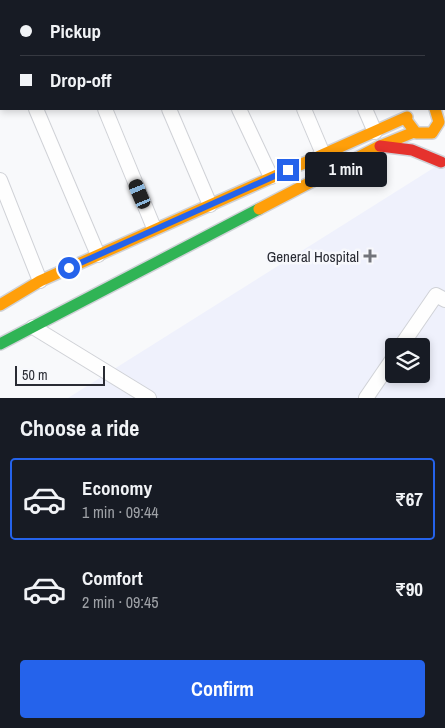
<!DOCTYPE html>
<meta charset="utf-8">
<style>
body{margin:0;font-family:"Archivo Narrow",sans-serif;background:#242831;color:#f1f3f6;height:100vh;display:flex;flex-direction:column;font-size:19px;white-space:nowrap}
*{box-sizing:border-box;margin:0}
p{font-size:16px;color:#9ea1a6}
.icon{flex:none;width:28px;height:28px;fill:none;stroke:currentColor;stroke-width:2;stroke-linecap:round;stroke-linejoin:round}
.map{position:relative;height:398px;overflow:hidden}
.side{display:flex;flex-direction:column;background:#171b24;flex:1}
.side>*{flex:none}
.top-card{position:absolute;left:0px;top:0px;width:445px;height:110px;box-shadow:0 2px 8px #0003;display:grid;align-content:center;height:110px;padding:0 20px;background:#171b24}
.buttons{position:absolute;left:385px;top:338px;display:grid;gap:10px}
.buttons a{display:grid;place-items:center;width:45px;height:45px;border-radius:5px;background:#171b24;box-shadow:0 2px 8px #0003;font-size:25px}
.scale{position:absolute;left:15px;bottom:12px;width:90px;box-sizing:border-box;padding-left:5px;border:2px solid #2a2c34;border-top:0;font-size:14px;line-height:18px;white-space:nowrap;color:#2a2c34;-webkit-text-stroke:4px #f7f8fc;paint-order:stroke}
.end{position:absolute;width:22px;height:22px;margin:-11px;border:6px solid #2563eb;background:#fff;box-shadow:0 0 0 2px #fff}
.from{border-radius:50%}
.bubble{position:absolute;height:35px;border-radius:5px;background:#171b24;box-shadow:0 2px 8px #0003;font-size:16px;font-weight:700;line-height:35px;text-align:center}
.car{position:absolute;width:15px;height:30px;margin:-15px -8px;border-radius:6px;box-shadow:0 0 4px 1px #0007;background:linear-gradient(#222 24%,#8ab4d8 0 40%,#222 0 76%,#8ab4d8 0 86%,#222 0)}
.top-card b{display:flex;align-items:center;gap:18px;height:48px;font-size:19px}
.top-card b+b{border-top:1px solid #363941}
.top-card i{width:12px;height:12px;background:#f1f3f6}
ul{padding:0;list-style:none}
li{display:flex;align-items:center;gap:15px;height:82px;margin:0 10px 8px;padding:0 10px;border:2px solid transparent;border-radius:5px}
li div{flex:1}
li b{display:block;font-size:19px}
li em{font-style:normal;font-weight:700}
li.active{border-color:#2563eb}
li>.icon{width:45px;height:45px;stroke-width:1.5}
h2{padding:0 20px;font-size:22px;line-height:60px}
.primary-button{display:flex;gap:10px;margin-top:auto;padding:10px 20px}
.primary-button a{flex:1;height:58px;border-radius:5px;background:#2563eb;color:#fff;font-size:20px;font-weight:700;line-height:58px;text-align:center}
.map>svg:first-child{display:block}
.built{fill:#eff1fc;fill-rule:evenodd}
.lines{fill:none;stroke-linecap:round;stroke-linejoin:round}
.street-casing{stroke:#d0d2d7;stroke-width:16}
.fast-casing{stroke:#d0d2d7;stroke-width:14}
.slow-casing{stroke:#d0d2d7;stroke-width:14}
.jam-casing{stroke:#d0d2d7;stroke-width:14}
.street{stroke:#fefefe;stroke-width:14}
.fast{stroke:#30b455;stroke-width:11}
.slow{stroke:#ff9f0a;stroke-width:11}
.jam{stroke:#e5322d;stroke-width:11}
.route{stroke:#2563eb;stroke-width:6}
.poi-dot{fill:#72747a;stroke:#f7f8fc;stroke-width:2}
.labels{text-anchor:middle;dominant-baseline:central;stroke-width:5;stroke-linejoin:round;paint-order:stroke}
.poi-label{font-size:15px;fill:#2a2c34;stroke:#f7f8fc;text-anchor:end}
</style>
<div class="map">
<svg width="445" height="398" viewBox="0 0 445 398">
<rect width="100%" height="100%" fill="#f8f9fb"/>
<path class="built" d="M443,162L445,165V398H68ZM394,346H421V374H394Z"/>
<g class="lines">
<defs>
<g id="street">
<polyline points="61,0 61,1"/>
<polyline points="124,0 124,1"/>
<polyline points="190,0 190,1"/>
<polyline points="256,0 256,1"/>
<polyline points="319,0 320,1"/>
<polyline points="385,0 386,1"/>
<polyline points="219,1 222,0"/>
<polyline points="0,23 1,26"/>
<polyline points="0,89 1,88"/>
<polyline points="36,109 98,255"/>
<polyline points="105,109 154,228"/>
<polyline points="169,109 210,205"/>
<polyline points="239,109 271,177"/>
<polyline points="304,109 323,154"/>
<polyline points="365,109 375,132"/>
<polyline points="0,180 40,281"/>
<polyline points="33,327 149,398"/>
<polyline points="401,346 436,295 445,300"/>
<polyline points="366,398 394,357"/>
</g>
<g id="fast">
<polyline points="444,76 445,74"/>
<polyline points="0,344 259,209"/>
</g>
<g id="slow">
<polyline points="407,121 416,133 432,133 439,122 435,109"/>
<polyline points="259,209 380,146 414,132"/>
<polyline points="0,305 40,281 407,117"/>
</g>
<polyline id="jam" points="380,146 412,150 441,162"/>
</defs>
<use href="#street" class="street-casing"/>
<use href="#fast" class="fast-casing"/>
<use href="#slow" class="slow-casing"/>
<use href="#jam" class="jam-casing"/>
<use href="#street" class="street"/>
<use href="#fast" class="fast"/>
<use href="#slow" class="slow"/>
<use href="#jam" class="jam"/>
</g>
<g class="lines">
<polyline class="route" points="69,268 288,170"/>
</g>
<path class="poi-dot" d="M367.5 248.5h5v5h5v5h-5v5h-5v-5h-5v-5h5z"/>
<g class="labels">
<g class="poi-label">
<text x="359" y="256">General Hospital</text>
</g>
</g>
</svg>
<div class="buttons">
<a><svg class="icon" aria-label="layers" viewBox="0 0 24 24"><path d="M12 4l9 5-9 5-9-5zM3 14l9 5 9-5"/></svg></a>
</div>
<div class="scale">50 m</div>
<i class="end from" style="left:69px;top:268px"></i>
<i class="end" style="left:288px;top:170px"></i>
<div class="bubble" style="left:305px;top:152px;width:82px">1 min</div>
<i class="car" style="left:140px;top:194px;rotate:337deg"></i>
<div class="top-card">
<b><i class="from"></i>Pickup</b>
<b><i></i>Drop-off</b>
</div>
</div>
<section class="side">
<h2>Choose a ride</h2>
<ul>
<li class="active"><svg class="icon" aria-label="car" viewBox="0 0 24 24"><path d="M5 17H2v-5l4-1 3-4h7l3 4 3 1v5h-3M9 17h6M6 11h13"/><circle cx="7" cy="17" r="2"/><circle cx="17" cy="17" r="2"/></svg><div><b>Economy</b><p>1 min · 09:44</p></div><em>₹67</em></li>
<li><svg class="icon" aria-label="car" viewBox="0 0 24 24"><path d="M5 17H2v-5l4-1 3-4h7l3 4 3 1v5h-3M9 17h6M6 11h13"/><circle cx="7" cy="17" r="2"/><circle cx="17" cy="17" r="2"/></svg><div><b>Comfort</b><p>2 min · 09:45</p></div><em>₹90</em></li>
</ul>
<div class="primary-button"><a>Confirm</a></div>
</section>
